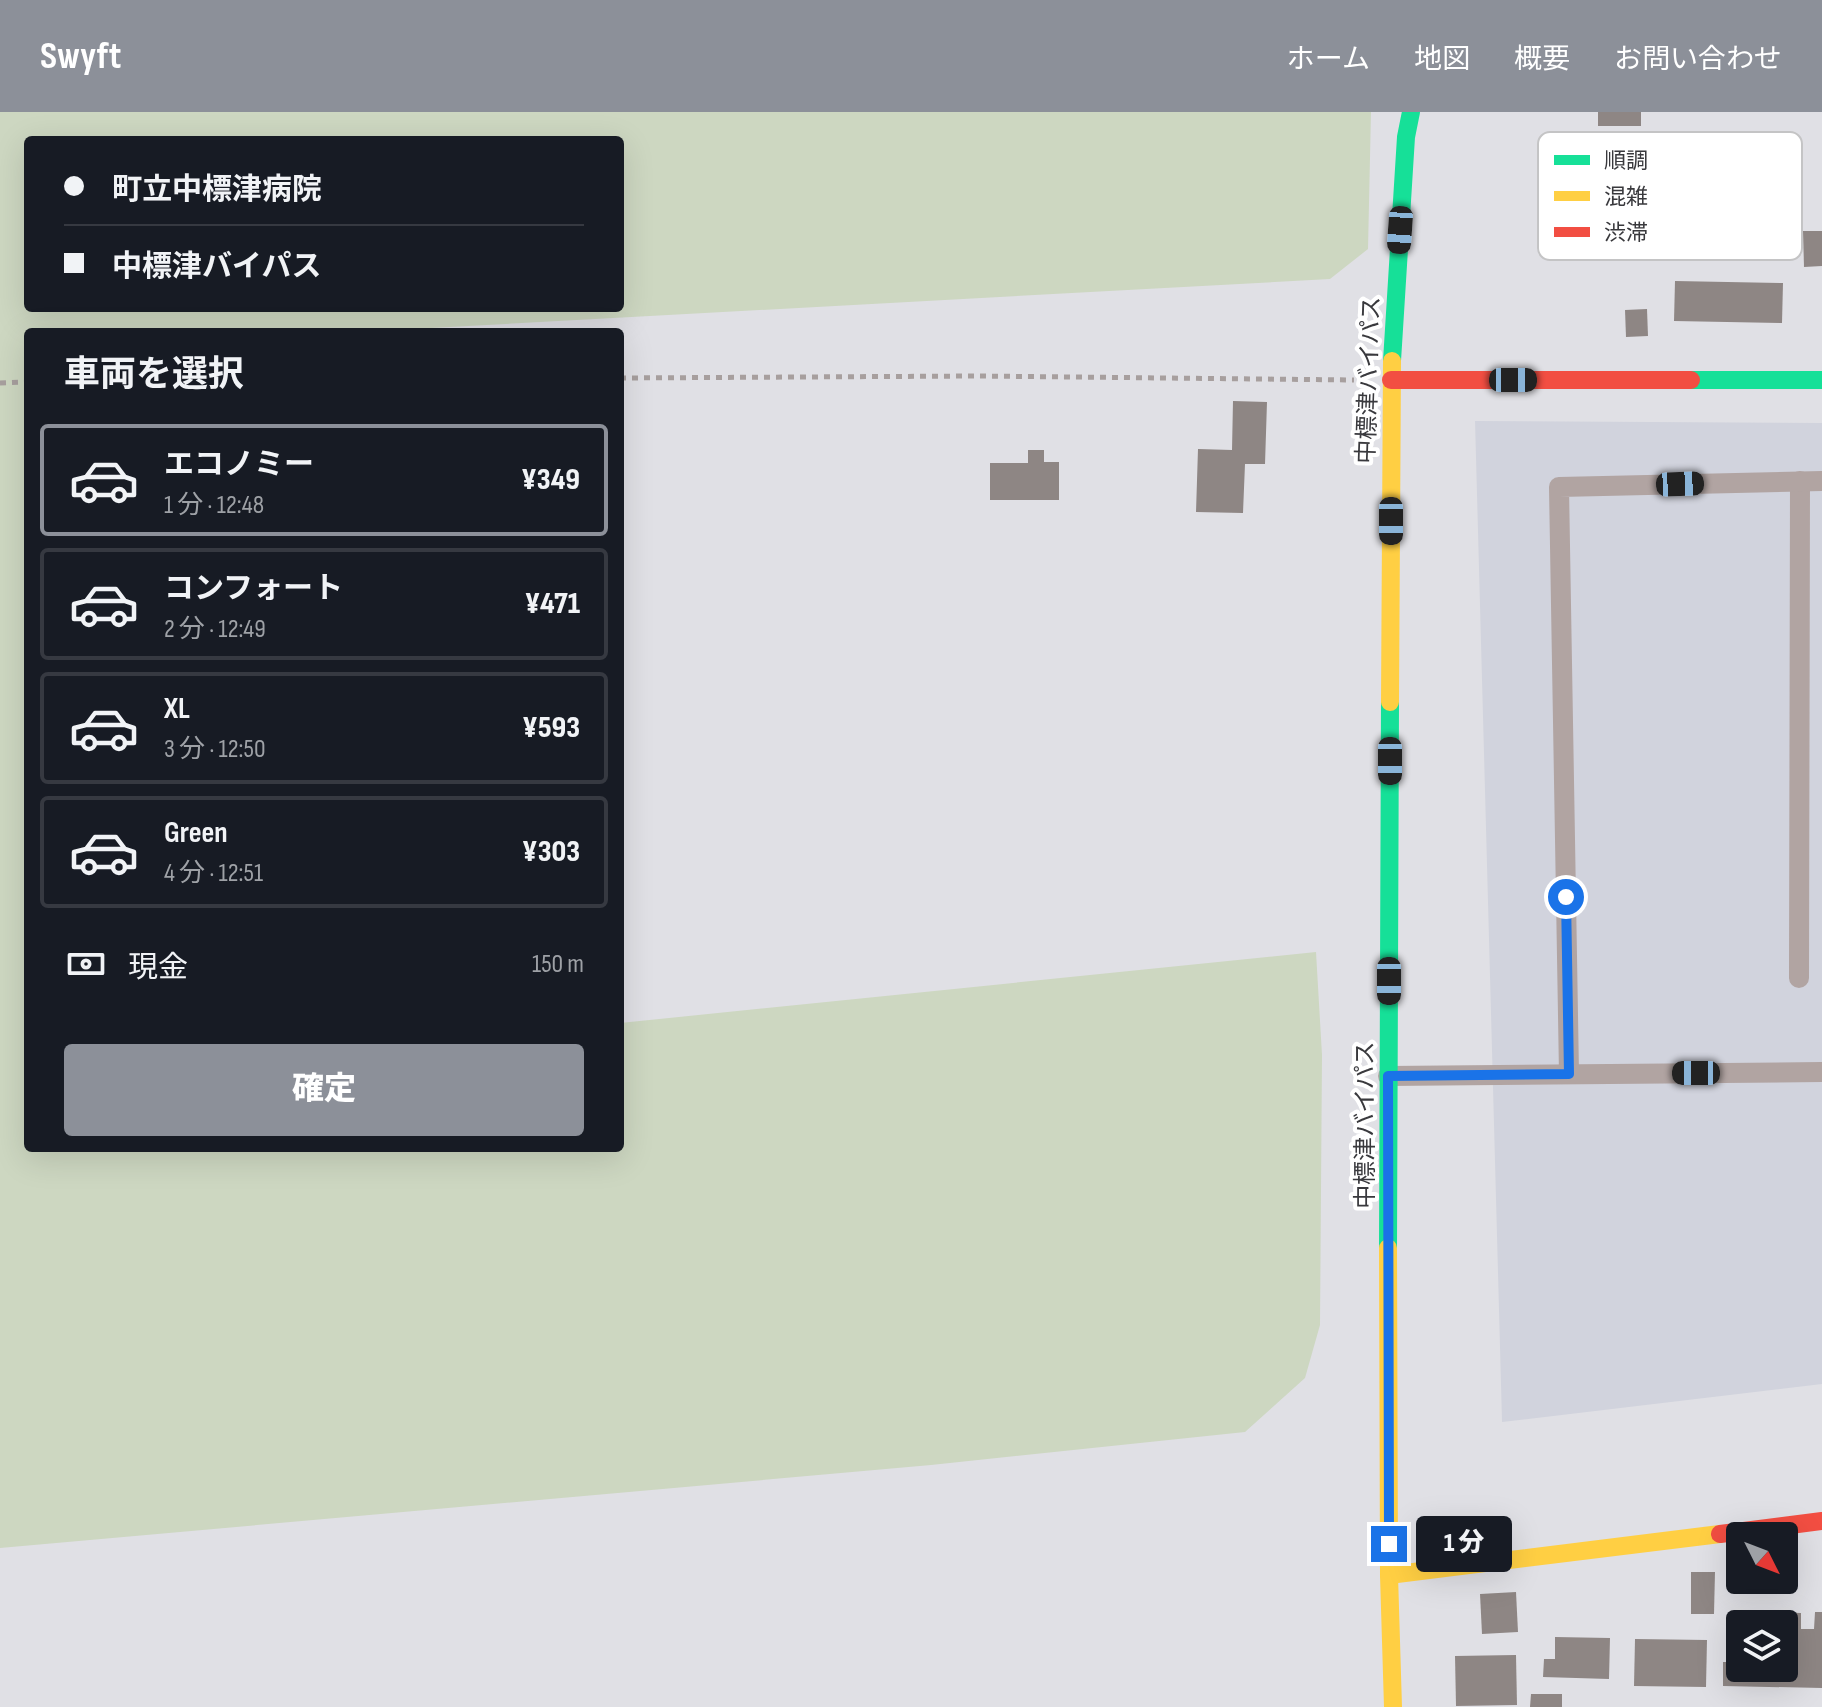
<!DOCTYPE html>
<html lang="ja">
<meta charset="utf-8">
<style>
body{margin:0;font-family:"Sofia Sans Condensed","Noto Sans JP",sans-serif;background:#242831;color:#f1f3f6;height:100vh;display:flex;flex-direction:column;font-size:30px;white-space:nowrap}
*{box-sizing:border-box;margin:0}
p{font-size:26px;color:#9ea1a6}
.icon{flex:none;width:44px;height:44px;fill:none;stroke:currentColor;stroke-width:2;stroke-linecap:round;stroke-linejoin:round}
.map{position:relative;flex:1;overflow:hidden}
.drawer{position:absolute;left:24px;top:216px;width:600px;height:824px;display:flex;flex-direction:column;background:#171b24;border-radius:8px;box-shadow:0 8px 32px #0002}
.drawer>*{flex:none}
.guide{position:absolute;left:24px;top:24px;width:600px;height:176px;border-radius:8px;box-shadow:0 8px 32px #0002;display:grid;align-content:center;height:176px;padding:0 40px;background:#171b24}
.needle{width:52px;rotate:132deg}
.tools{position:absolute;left:1726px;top:1410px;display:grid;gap:16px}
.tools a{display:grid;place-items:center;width:72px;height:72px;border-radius:8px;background:#171b24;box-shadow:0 8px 32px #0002;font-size:40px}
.end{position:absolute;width:36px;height:36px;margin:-18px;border:10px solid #1a73e8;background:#fff;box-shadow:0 0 0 4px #fff}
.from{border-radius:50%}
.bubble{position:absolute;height:56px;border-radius:8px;background:#171b24;box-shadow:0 8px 32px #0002;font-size:26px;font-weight:800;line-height:56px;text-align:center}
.car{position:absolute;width:24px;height:48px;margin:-24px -12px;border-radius:10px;box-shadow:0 0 6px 2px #0007;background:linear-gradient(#222 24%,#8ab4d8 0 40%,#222 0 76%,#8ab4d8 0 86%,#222 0)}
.guide b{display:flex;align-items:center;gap:28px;height:76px;font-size:30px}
.guide b+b{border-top:2px solid #363941}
.guide i{width:20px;height:20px;background:#f1f3f6}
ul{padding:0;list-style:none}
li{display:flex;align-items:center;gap:24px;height:112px;margin:0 16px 12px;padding:0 24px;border:4px solid #363941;border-radius:8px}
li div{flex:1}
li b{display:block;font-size:30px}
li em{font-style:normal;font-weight:800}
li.current{border-color:#8c9099}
li>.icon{width:72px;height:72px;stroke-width:1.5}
h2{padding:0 40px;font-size:36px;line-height:96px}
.pay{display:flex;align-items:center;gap:20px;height:88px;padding:0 40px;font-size:30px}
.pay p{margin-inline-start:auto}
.action{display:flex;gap:16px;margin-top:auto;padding:16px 40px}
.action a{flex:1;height:92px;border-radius:8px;background:#8c9099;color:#fff;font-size:32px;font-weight:800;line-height:92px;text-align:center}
header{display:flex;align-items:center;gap:48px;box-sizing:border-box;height:112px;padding:0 40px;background:#8c9099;color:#fff}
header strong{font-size:38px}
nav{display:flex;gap:44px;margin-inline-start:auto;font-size:28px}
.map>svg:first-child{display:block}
.built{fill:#d1d3dd}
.green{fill:#cdd7c1;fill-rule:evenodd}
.building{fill:#8e8684}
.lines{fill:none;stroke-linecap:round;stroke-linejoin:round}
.path{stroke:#a79f9e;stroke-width:5;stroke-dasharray:6 6;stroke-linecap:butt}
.lane{stroke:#b1a4a2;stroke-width:20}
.fast{stroke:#16e098;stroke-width:18}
.slow{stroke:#ffcf43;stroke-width:18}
.jam{stroke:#f24e42;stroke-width:18}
.route{stroke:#1a73e8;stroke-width:10}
.labels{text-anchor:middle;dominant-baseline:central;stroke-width:8;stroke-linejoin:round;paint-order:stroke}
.street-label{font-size:24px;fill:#39393d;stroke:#fff}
.key{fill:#fff;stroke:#c4c4c5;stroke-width:2}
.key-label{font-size:22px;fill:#39393d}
</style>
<header>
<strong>Swyft</strong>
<nav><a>ホーム</a><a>地図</a><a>概要</a><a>お問い合わせ</a></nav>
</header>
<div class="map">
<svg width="1822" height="1595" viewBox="0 0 1822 1595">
<rect width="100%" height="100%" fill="#e0e0e5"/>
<polygon class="built" points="1475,309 1822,311 1822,1272 1502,1310"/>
<path class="green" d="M0,0H1371L1368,137L1330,167L358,220H28V1036H620V911L1316,840L1322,943L1320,1213L1305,1266L1245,1320L931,1353L0,1436ZM28,28H620V196H28Z"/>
<g class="building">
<rect x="1598" y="0" width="43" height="14"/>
<polygon points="1803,119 1822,119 1822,154 1804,155"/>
<polygon points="1675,169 1783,171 1782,211 1674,209"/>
<polygon points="1647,197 1648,224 1626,225 1625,198"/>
<polygon points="1233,289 1267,290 1265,352 1245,352 1243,401 1196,400 1198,337 1232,338"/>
<polygon points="1028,338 1044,338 1044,350 1059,350 1059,388 990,388 990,351 1028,351"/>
<polygon points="1691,1460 1715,1460 1714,1502 1691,1502"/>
<polygon points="1516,1480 1518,1520 1482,1522 1480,1482"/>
<polygon points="1767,1500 1801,1501 1801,1517 1814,1517 1815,1500 1822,1500 1822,1576 1723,1574 1723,1550 1740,1550 1740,1556 1784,1556 1784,1512 1767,1512"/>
<polygon points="1555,1525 1610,1526 1609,1567 1543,1565 1544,1547 1555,1547"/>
<polygon points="1635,1527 1707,1528 1706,1575 1634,1574"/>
<polygon points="1516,1543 1517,1593 1456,1594 1455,1544"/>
<polygon points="1531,1582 1562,1582 1562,1595 1530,1595"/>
</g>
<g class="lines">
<g class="path">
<polyline points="620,266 977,264 1354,268"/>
<polyline points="0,271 28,270"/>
</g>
<g class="lane">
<polyline points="1799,866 1800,369"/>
<polyline points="1569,962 1559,375 1822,369"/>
<polyline points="1388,964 1822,960"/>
</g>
<g class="fast">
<polyline points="1392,249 1406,25 1411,0"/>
<polyline points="1691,268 1822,268"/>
<polyline points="1388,1136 1390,590"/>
</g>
<g class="slow">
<polyline points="1390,590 1392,249"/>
<polyline points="1388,1136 1389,1463 1393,1595"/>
<polyline points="1389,1463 1720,1422"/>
</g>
<g class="jam">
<polyline points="1391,268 1691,268"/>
<polyline points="1720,1422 1822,1409"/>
</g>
</g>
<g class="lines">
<polyline class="route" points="1389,1432 1388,964 1569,962 1566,785"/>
</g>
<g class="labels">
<g class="street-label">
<text transform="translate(1369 268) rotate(-88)">中標津バイパス</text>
<text transform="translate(1365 1013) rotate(-90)">中標津バイパス</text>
</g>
</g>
<rect x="1538" y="20" width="264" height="128" rx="12" class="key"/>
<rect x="1554" y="43" width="36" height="10" fill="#16e098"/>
<rect x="1554" y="79" width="36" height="10" fill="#ffcf43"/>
<rect x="1554" y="115" width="36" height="10" fill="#f24e42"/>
<g class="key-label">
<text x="1604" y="56">順調</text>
<text x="1604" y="92">混雑</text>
<text x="1604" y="128">渋滞</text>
</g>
</svg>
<div class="tools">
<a><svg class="needle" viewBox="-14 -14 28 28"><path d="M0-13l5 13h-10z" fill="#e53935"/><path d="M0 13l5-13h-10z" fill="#9ea1a6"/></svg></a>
<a><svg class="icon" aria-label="layers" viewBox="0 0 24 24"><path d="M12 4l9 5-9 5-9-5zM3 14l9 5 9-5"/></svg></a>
</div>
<i class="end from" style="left:1566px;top:785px"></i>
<i class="end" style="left:1389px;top:1432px"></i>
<div class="bubble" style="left:1416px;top:1404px;width:96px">1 分</div>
<i class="car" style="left:1400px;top:118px;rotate:184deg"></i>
<i class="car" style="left:1513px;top:268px;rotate:90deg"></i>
<i class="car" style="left:1680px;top:372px;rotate:88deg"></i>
<i class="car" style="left:1391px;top:409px;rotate:180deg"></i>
<i class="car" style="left:1390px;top:649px;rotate:180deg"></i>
<i class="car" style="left:1389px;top:869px;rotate:180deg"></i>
<i class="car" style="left:1696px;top:961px;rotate:270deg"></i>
<div class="guide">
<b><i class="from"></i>町立中標津病院</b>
<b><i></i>中標津バイパス</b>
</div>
<section class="drawer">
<h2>車両を選択</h2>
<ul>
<li class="current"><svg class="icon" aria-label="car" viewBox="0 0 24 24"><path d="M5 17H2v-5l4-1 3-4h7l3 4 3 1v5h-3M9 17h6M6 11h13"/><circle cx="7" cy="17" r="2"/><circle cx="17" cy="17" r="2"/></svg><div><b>エコノミー</b><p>1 分 · 12:48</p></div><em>¥349</em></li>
<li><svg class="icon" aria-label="car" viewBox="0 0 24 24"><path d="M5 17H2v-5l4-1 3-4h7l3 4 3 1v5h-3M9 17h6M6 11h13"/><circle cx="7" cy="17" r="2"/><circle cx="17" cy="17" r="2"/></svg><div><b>コンフォート</b><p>2 分 · 12:49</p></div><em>¥471</em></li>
<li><svg class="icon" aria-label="car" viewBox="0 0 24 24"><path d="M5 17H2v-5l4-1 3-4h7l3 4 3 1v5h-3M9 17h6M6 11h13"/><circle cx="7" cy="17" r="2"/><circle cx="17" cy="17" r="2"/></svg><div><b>XL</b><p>3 分 · 12:50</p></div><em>¥593</em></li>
<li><svg class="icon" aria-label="car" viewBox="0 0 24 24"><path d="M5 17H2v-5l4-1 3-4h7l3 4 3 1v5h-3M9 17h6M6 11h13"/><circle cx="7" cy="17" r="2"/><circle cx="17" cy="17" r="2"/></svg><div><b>Green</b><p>4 分 · 12:51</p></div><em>¥303</em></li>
</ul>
<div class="pay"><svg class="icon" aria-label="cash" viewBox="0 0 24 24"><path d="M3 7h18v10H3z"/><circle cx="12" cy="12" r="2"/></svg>現金<p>150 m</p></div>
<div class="action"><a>確定</a></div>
</section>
</div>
